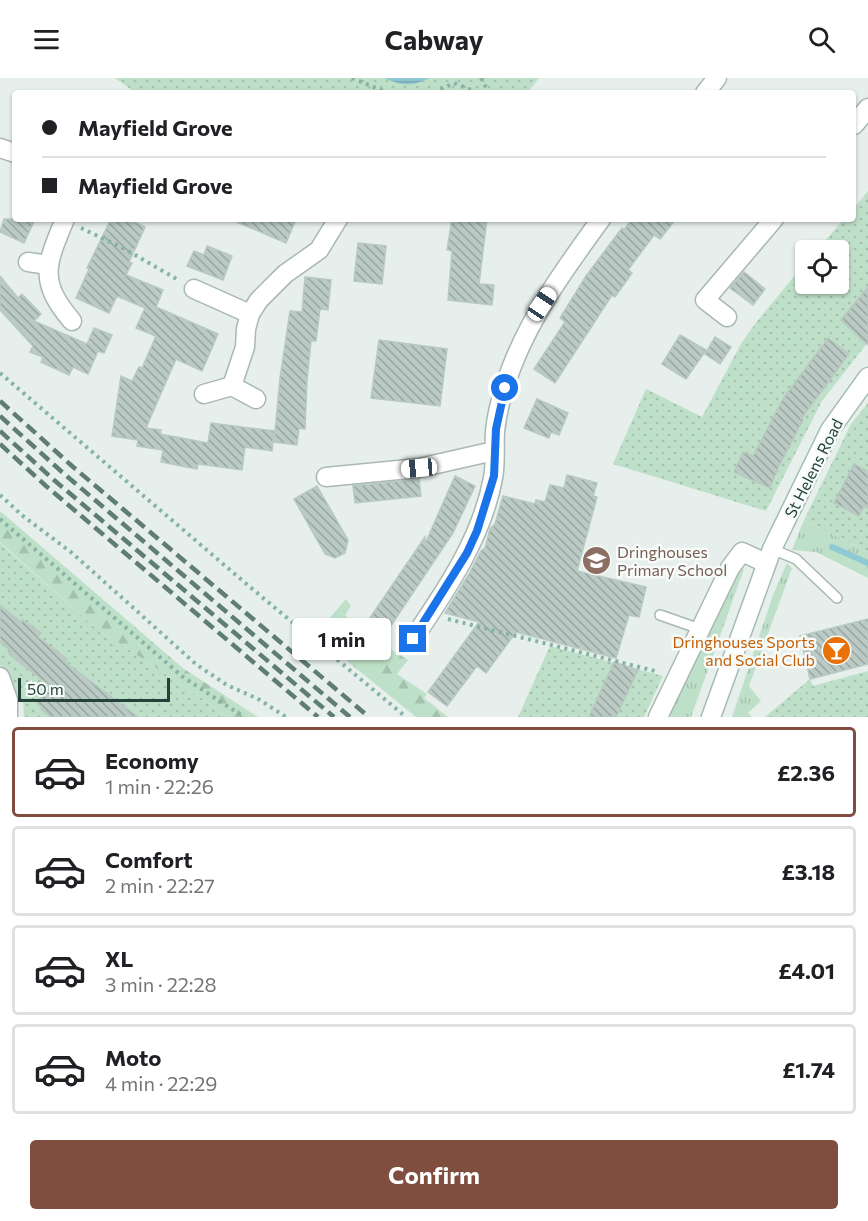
<!DOCTYPE html>
<meta charset="utf-8">
<style>
body{margin:0;font-family:Commissioner,sans-serif;background:#f6f6f6;color:#202124;height:100vh;display:flex;flex-direction:column;font-size:22px;white-space:nowrap}
*{box-sizing:border-box;margin:0}
p{font-size:20px;color:#757577}
.icon{flex:none;width:33px;height:33px;fill:none;stroke:currentColor;stroke-width:2;stroke-linecap:round;stroke-linejoin:round}
.map{position:relative;height:639px;overflow:hidden}
.panel{display:flex;flex-direction:column;background:#fff;flex:1}
.panel>*{flex:none}
.hud{position:absolute;left:12px;top:12px;width:844px;height:132px;border-radius:6px;box-shadow:0 2px 4px #0004;display:grid;align-content:center;height:132px;padding:0 30px;background:#fff}
.buttons{position:absolute;left:795px;top:162px;display:grid;gap:12px}
.buttons a{display:grid;place-items:center;width:54px;height:54px;border-radius:6px;background:#fff;box-shadow:0 2px 4px #0004;font-size:30px}
.scale{position:absolute;left:18px;bottom:15px;width:152px;box-sizing:border-box;padding-left:6px;border:3px solid #24423a;border-top:0;font-size:16px;line-height:21px;white-space:nowrap;color:#24423a;-webkit-text-stroke:4px #f7fbf9;paint-order:stroke}
.end{position:absolute;width:27px;height:27px;margin:-14px;border:8px solid #1a73e8;background:#fff;box-shadow:0 0 0 3px #fff}
.from{border-radius:50%}
.bubble{position:absolute;height:42px;border-radius:6px;background:#fff;box-shadow:0 2px 4px #0004;font-size:20px;font-weight:700;line-height:42px;text-align:center}
.car{position:absolute;width:18px;height:36px;margin:-18px -9px;border-radius:8px;box-shadow:0 0 4px 2px #0007;background:linear-gradient(#fff 24%,#345 0 40%,#fff 0 76%,#345 0 86%,#fff 0)}
.hud b{display:flex;align-items:center;gap:21px;height:57px;font-size:22px}
.hud b+b{border-top:2px solid #e0e0e0}
.hud i{width:15px;height:15px;background:#202124}
ul{padding:10px 0 0;list-style:none}
li{display:flex;align-items:center;gap:18px;height:90px;margin:0 12px 9px;padding:0 18px;border:3px solid #e0e0e0;border-radius:6px}
li div{flex:1}
li b{display:block;font-size:22px}
li em{font-style:normal;font-weight:700}
li.active{border-color:#7f4e3f}
li>.icon{width:54px;height:54px;stroke-width:1.5}
.primary-button{display:flex;gap:12px;margin-top:auto;padding:12px 30px}
.primary-button a{flex:1;height:69px;border-radius:6px;background:#7f4e3f;color:#fff;font-size:24px;font-weight:700;line-height:69px;text-align:center}
header{display:flex;justify-content:space-between;align-items:center;height:78px;padding:0 30px;background:#fff;font-size:27px;font-weight:700}
.map>svg:first-child{display:block}
.grass{fill:url(#grass-tufts)}
.forest{fill:url(#forest-firs)}
.park{fill:url(#park-dots)}
.water{fill:url(#water-rules)}
.lines{fill:none;stroke-linecap:round;stroke-linejoin:round}
.stream{stroke:#8ec9d4;stroke-width:6}
.building{fill:url(#building-back-hatch);stroke:#b8c9c2;stroke-width:1.5}
.lane-casing{stroke:#a8b8b2;stroke-width:12}
.street-casing{stroke:#a8b8b2;stroke-width:21}
.secondary-casing{stroke:#a4bbb3;stroke-width:21}
.path{stroke:#86b3a5;stroke-width:4;stroke-dasharray:3 4.5;stroke-linecap:butt}
.lane{stroke:#fff;stroke-width:9}
.street{stroke:#fff;stroke-width:18}
.secondary{stroke:#fff;stroke-width:18}
.rail{stroke:#5f7d75;stroke-width:4.5;stroke-dasharray:12 6;stroke-linecap:butt}
.route{stroke:#1a73e8;stroke-width:8}
.labels{text-anchor:middle;dominant-baseline:central;stroke-width:5;stroke-linejoin:round;paint-order:stroke}
.street-label{font-size:16px;fill:#24423a;stroke:#f7fbf9}
.education-label{font-size:16px;fill:#785e54;stroke:#f7fbf9;text-anchor:start}
.food-label{font-size:16px;fill:#c56008;stroke:#f7fbf9;text-anchor:end}
</style>
<header><svg class="icon" aria-label="menu" viewBox="0 0 24 24"><path d="M4 6h16M4 12h16M4 18h16"/></svg>Cabway<svg class="icon" aria-label="search" viewBox="0 0 24 24"><circle cx="10" cy="10" r="6"/><path d="M15 15l6 6"/></svg></header>
<div class="map">
<svg width="868" height="639" viewBox="0 0 868 639">
<defs>
<pattern id="grass-tufts" width="24" height="20" patternUnits="userSpaceOnUse" patternTransform="scale(1.5)"><rect width="24" height="20" fill="#bfe0c8"/><path d="M3 7l-1-3M5 7V3M7 7l1-3M15 17l-1-3M17 17v-4M19 17l1-3" fill="none" stroke="#a4c1ad"/></pattern>
<pattern id="forest-firs" width="22" height="20" patternUnits="userSpaceOnUse" patternTransform="scale(1.5)"><rect width="22" height="20" fill="#bfe0c8"/><path d="M5 1l3.5 6h-7zM16 11l3.5 6h-7z" fill="#a4c1ad"/></pattern>
<pattern id="park-dots" width="8" height="8" patternUnits="userSpaceOnUse" patternTransform="scale(1.5)"><rect width="8" height="8" fill="#bfe0c8"/><path d="M2 2h.1M6 6h.1" fill="none" stroke="#a4c1ad" stroke-width="1.8" stroke-linecap="round"/></pattern>
<pattern id="water-rules" width="6" height="5" patternUnits="userSpaceOnUse" patternTransform="scale(1.5)"><rect width="6" height="5" fill="#8ec9d4"/><path d="M0 2.5h6" fill="none" stroke="#74a5ad"/></pattern>
<pattern id="building-back-hatch" width="6" height="6" patternUnits="userSpaceOnUse" patternTransform="scale(1.5)"><rect width="6" height="6" fill="#bbcac4"/><path d="M-1 5l2 2M0 0l6 6M5-1l2 2" fill="none" stroke="#98a6a0"/></pattern>
</defs>
<rect width="100%" height="100%" fill="#e6efeb"/>
<g class="grass">
<polygon points="804,442 868,474 868,500 816,474 792,472"/>
<polygon points="787,485 792,490 749,608 761,623 748,635 752,639 732,639 773,517"/>
<path d="M744,491L691,639H664C689,591 715,544 737,495L739,492Z"/>
</g>
<g class="forest">
<polygon points="0,433 184,591 258,639 230,639 93,548 0,464"/>
<polygon points="346,521 351,528 345,537 361,553 408,582 397,596 427,616 424,620 448,639 416,639 315,557"/>
</g>
<g class="park">
<polygon points="115,0 539,0 527,15 136,15"/>
<polygon points="868,113 868,264 822,323 766,433 613,386 646,311 702,339 742,264 758,242 805,185 806,206 838,206 838,172 817,172 844,141 854,141 854,130"/>
<polygon points="868,325 868,393 864,428 868,430 868,474 804,442 851,346"/>
<polygon points="0,465 93,548 230,639 24,639 23,624 15,623 7,598 0,587"/>
<polygon points="550,568 663,598 644,639 518,639"/>
<polygon points="868,593 868,639 765,639 810,601 813,608"/>
</g>
<path class="water" d="M384,0H430C410,9 403,8 384,0Z"/>
<g class="lines">
<polyline class="stream" points="832,469 868,485"/>
</g>
<g class="building">
<polygon points="4,141 35,141 24,165 0,154"/>
<polygon points="111,141 128,141 145,149 129,184 132,185 126,197 163,212 156,229 218,256 202,293 176,281 146,350 161,352 160,356 208,365 211,345 274,353 272,373 245,369 242,392 198,386 197,391 161,384 163,372 137,368 138,362 112,358 121,298 132,303 139,289 142,290 156,258 136,250 145,230 117,218 109,235 76,220 89,191 87,190"/>
<polygon points="230,141 296,141 286,165"/>
<polygon points="452,141 487,141 479,206 494,207 492,227 448,222 452,173 447,172"/>
<polygon points="632,141 676,141 660,161 654,157 628,192 632,195 615,219 612,217 555,305 534,291 565,244 560,240 586,198 622,150 624,152"/>
<polygon points="358,165 386,168 382,206 354,203"/>
<polygon points="207,168 232,178 223,202 187,188 194,173 204,177"/>
<polygon points="744,194 765,211 753,227 730,210"/>
<polygon points="0,198 18,220 22,216 41,236 34,243 87,266 94,250 112,257 104,275 98,273 88,296 73,289 69,297 41,284 43,279 30,274 33,268 0,232"/>
<polygon points="305,199 331,202 328,232 320,231 316,263 311,263 307,302 305,351 299,350 297,367 274,364 280,300 290,233 302,234"/>
<polygon points="868,209 868,267 841,242"/>
<polygon points="680,257 706,272 686,301 662,286"/>
<polygon points="715,259 731,269 720,286 705,276"/>
<polygon points="828,260 849,276 801,341 803,342 778,390 770,410 734,394 743,374 753,378 783,321"/>
<polygon points="379,262 447,271 440,328 371,320"/>
<polygon points="537,321 568,335 559,357 551,354 549,360 524,350"/>
<polygon points="854,386 868,393 868,430 864,428 859,438 834,425"/>
<polygon points="567,397 597,405 593,418 597,419 577,493 646,509 639,539 629,537 616,580 516,554 486,595 477,588 447,628 428,614 479,544 445,535 469,496 481,473 485,470 490,451 495,446 503,418 535,426 536,422 545,424 550,407 564,410"/>
<polygon points="455,398 475,408 453,455 380,564 361,553 425,459 425,466"/>
<polygon points="419,401 421,418 355,425 353,408"/>
<polygon points="317,408 348,462 345,475 335,480 325,476 294,421"/>
<polygon points="0,527 21,544 23,542 41,555 38,559 67,581 65,584 138,639 51,639 41,631 42,629 37,625 50,608 9,576 11,573 0,564"/>
<polygon points="868,541 868,586 810,601 800,558"/>
<polygon points="614,584 638,592 616,639 589,639"/>
</g>
<g class="lines">
<defs>
<g id="lane">
<polyline points="772,471 796,481 837,520"/>
<polyline points="660,537 700,551"/>
</g>
<g id="street">
<polyline points="705,15 717,0"/>
<polyline points="854,47 868,30"/>
<polyline points="0,70 15,75"/>
<path d="M65,141C46,187 38,203 72,243"/>
<polyline points="28,184 49,187"/>
<polyline points="194,211 250,236"/>
<polyline points="727,239 705,222 774,141"/>
<polyline points="232,308 245,269 246,251 250,236 259,222 285,196 319,172 338,141"/>
<polyline points="204,316 232,308 256,321"/>
<polyline points="326,399 419,390 494,373"/>
<path d="M413,561C446,512 482,460 493,400C496,385 494,369 495,354C497,332 504,309 512,288C533,234 567,188 601,141"/>
<polyline points="0,599 8,622 8,639"/>
<polyline points="658,639 730,490 742,474 766,485"/>
</g>
<polyline id="secondary" points="711,639 772,471 830,352 868,299"/>
</defs>
<use href="#lane" class="lane-casing"/>
<use href="#street" class="street-casing"/>
<use href="#secondary" class="secondary-casing"/>
<g class="path">
<polyline points="352,0 388,15"/>
<polyline points="481,0 489,15"/>
<polyline points="434,15 454,5 479,15"/>
<polyline points="81,150 123,170 180,203"/>
<polyline points="0,295 250,509 406,639"/>
<polyline points="0,417 23,438 72,475 197,587 227,607 260,622 286,639"/>
<polyline points="0,441 183,599 244,639"/>
<polyline points="448,541 659,594"/>
</g>
<use href="#lane" class="lane"/>
<use href="#street" class="street"/>
<use href="#secondary" class="secondary"/>
<g class="rail">
<polyline points="0,323 72,388 369,639"/>
<polyline points="0,338 62,394 350,639"/>
<polyline points="0,353 54,402 334,639"/>
<polyline points="0,366 46,408 318,639"/>
</g>
</g>
<g class="lines">
<polyline class="route" points="413,561 467,475 477,453 494,398 496,351 505,310"/>
</g>
<defs>
<symbol id="school-disc" viewBox="-11 -11 22 22"><circle r="9.5" fill="#8d6e63" stroke="#f7fbf9"/><path d="M0-5L7-2L0 1L-7-2ZM-4 1L0 2.5L4 1V4Q0 6-4 4Z" fill="#fff"/></symbol>
<symbol id="bar-disc" viewBox="-11 -11 22 22"><circle r="9.5" fill="#e8710a" stroke="#f7fbf9"/><path d="M-6-5H6L.8 .8V4.5H3.5V6h-7V4.5H-.8V.8Z" fill="#fff"/></symbol>
</defs>
<g fill-rule="evenodd">
<use href="#school-disc" x="580" y="466" width="33" height="33"/>
<use href="#bar-disc" x="820" y="556" width="33" height="33"/>
</g>
<g class="labels">
<g class="street-label">
<text transform="translate(813 390) rotate(-63)">St Helens Road</text>
</g>
<g class="education-label">
<text x="617" y="473">Dringhouses<tspan x="617" dy="18">Primary School</tspan></text>
</g>
<g class="food-label">
<text x="815" y="563">Dringhouses Sports<tspan x="815" dy="18">and Social Club</tspan></text>
</g>
</g>
</svg>
<div class="buttons">
<a><svg class="icon" aria-label="locate" viewBox="0 0 24 24"><circle cx="12" cy="12" r="6"/><path d="M12 2v4M12 18v4M2 12h4M18 12h4"/></svg></a>
</div>
<div class="scale">50 m</div>
<i class="end from" style="left:505px;top:310px"></i>
<i class="end" style="left:413px;top:561px"></i>
<div class="bubble" style="left:292px;top:540px;width:99px">1 min</div>
<i class="car" style="left:542px;top:226px;rotate:34deg"></i>
<i class="car" style="left:419px;top:390px;rotate:265deg"></i>
<div class="hud">
<b><i class="from"></i>Mayfield Grove</b>
<b><i></i>Mayfield Grove</b>
</div>
</div>
<section class="panel">
<ul>
<li class="active"><svg class="icon" aria-label="car" viewBox="0 0 24 24"><path d="M5 17H2v-5l4-1 3-4h7l3 4 3 1v5h-3M9 17h6M6 11h13"/><circle cx="7" cy="17" r="2"/><circle cx="17" cy="17" r="2"/></svg><div><b>Economy</b><p>1 min · 22:26</p></div><em>£2.36</em></li>
<li><svg class="icon" aria-label="car" viewBox="0 0 24 24"><path d="M5 17H2v-5l4-1 3-4h7l3 4 3 1v5h-3M9 17h6M6 11h13"/><circle cx="7" cy="17" r="2"/><circle cx="17" cy="17" r="2"/></svg><div><b>Comfort</b><p>2 min · 22:27</p></div><em>£3.18</em></li>
<li><svg class="icon" aria-label="car" viewBox="0 0 24 24"><path d="M5 17H2v-5l4-1 3-4h7l3 4 3 1v5h-3M9 17h6M6 11h13"/><circle cx="7" cy="17" r="2"/><circle cx="17" cy="17" r="2"/></svg><div><b>XL</b><p>3 min · 22:28</p></div><em>£4.01</em></li>
<li><svg class="icon" aria-label="car" viewBox="0 0 24 24"><path d="M5 17H2v-5l4-1 3-4h7l3 4 3 1v5h-3M9 17h6M6 11h13"/><circle cx="7" cy="17" r="2"/><circle cx="17" cy="17" r="2"/></svg><div><b>Moto</b><p>4 min · 22:29</p></div><em>£1.74</em></li>
</ul>
<div class="primary-button"><a>Confirm</a></div>
</section>
